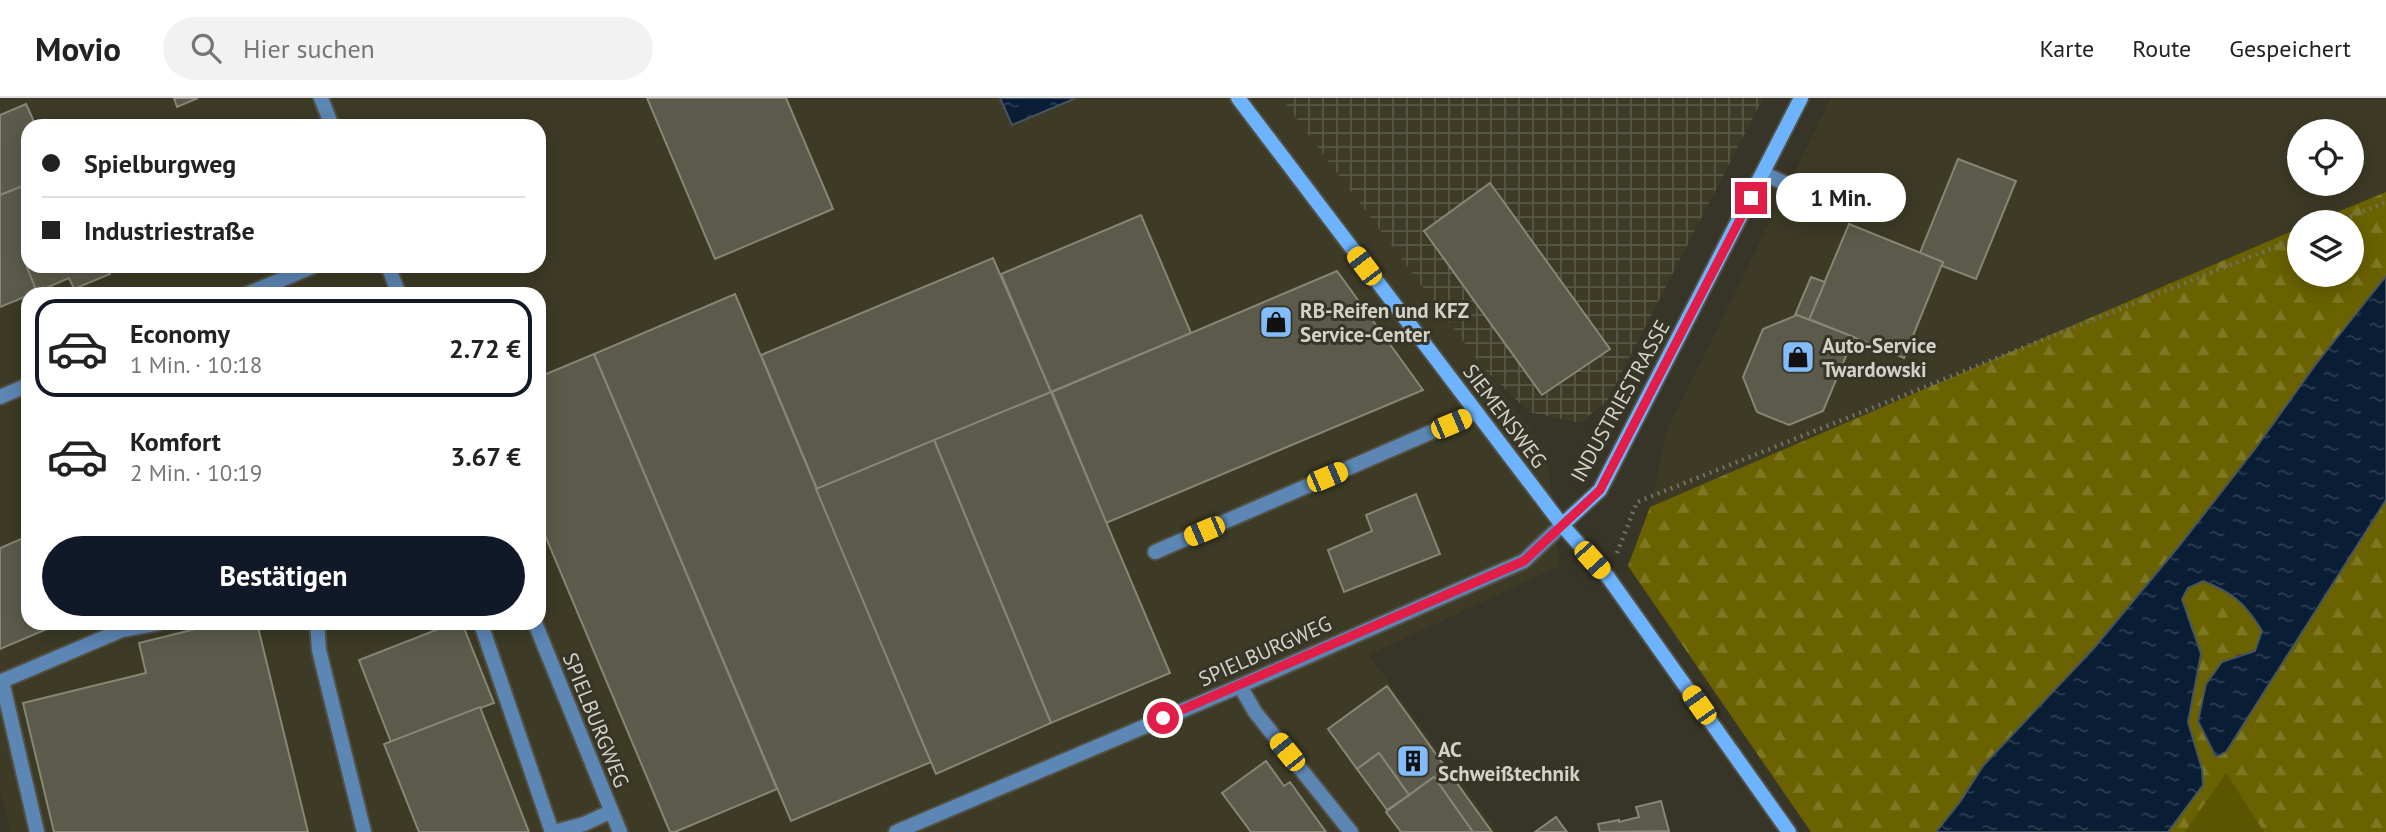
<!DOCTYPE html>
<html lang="de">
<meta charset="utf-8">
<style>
body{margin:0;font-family:"PT Sans",sans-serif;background:#f2f2f2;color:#222;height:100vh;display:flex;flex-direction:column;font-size:26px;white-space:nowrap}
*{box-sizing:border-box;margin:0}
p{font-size:23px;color:#767676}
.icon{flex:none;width:38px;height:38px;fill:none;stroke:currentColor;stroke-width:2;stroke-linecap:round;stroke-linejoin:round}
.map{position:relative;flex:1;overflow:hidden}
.sheet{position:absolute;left:21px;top:189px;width:525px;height:343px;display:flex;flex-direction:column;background:#fff;border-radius:21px;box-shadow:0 4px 18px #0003}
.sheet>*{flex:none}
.top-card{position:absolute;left:21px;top:21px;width:525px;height:154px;border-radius:21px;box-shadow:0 4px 18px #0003;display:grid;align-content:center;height:154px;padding:0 21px;background:#fff}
.tools{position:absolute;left:2287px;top:21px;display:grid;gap:14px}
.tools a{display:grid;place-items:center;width:77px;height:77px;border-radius:50%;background:#fff;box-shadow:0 4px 18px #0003;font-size:35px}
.end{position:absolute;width:32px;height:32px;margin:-16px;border:9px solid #e11d48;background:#fff;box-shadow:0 0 0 4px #fff}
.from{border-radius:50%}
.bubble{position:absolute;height:49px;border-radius:24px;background:#fff;box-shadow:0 4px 18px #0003;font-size:23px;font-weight:600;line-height:49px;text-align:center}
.car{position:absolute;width:21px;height:42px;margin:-21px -10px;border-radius:9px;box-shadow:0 0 5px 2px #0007;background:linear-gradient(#f5c518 24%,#345 0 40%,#f5c518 0 76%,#345 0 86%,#f5c518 0)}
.top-card b{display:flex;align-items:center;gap:24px;height:66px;font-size:26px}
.top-card b+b{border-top:2px solid #e0e0e0}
.top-card i{width:18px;height:18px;background:#222}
ul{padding:12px 0 0;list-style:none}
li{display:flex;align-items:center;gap:21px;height:98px;margin:0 14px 10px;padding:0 7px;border:4px solid transparent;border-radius:21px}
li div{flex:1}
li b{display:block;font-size:26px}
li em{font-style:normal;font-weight:600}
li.selected{border-color:#111827}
li>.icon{width:63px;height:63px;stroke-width:1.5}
.button{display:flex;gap:14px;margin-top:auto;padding:14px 21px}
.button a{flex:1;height:80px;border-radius:42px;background:#111827;color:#fff;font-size:28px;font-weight:600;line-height:80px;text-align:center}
header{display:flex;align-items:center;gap:42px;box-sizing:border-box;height:98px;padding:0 35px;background:#fff;border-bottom:2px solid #e0e0e0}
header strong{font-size:33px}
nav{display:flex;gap:38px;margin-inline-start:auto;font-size:24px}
.search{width:490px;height:63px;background:#f2f2f2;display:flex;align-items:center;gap:18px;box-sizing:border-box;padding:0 24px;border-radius:38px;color:#767676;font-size:26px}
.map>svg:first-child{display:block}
.built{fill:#3d3b26;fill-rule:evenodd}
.industrial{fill:url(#industrial-grid)}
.grass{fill:#5c5500}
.forest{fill:url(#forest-firs)}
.water{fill:url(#water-ripples);stroke:#465461;stroke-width:2}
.building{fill:#5c5b4b;stroke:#878675;stroke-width:2}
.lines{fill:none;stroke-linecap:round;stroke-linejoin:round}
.lane-casing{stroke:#535144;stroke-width:18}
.street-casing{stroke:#535144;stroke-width:18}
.secondary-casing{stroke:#535144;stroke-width:18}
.path{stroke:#717063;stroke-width:4.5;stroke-dasharray:2 5;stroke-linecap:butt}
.lane{stroke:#5c86b4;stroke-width:14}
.street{stroke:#5c86b4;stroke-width:14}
.secondary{stroke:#6eb3fd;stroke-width:14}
.route{stroke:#e11d48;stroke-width:9}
.labels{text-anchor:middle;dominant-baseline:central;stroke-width:6;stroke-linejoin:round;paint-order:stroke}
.poi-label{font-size:21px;font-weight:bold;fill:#d3d2c9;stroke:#373527;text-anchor:start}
.street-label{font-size:21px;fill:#d3d2c9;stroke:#373527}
</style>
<header>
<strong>Movio</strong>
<div class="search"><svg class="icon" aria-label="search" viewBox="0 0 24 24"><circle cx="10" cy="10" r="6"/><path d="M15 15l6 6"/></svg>Hier suchen</div>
<nav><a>Karte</a><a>Route</a><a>Gespeichert</a></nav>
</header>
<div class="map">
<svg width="2386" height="734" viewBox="0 0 2386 734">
<defs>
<pattern id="industrial-grid" width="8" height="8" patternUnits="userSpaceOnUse" patternTransform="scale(1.75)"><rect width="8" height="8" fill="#3d3b26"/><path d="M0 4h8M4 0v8" fill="none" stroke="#585644"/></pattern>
<pattern id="forest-firs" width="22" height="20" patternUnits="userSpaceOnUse" patternTransform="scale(1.75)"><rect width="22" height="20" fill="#6a6200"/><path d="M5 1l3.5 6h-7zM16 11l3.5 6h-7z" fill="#7e7824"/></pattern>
<pattern id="water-ripples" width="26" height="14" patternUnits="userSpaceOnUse" patternTransform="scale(1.75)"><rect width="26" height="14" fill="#091e35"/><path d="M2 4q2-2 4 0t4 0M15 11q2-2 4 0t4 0" fill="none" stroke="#2c3e51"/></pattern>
</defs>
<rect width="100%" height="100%" fill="#373527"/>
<g class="built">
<path d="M0,0H1281L1547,354L1559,468L1369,557L1498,734H10L0,691ZM28,28H539V168H28ZM28,196H539V525H28Z"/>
<path d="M1831,0H2386V94L2313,124H2300L2299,130L1650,409L1668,330ZM2300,33H2352V86H2300Z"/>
</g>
<polygon class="industrial" points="1281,0 1763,0 1607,303 1580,325 1529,314 1485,272"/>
<polygon class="grass" points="2226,674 2264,734 2185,734"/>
<g class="forest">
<polygon points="2386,94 2386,178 2316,266 2255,351 2179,448 2094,550 1936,734 1811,734 1628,468 1650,409 2299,130 2300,177 2352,177 2352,124 2313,124"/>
<path d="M2386,402V734H2264L2226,675L2185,734H2168L2203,687L2202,671L2188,624L2201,556L2181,501L2188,490L2203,483C2233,494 2245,505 2262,533L2255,553L2237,557L2198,623L2216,658L2226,654Z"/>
</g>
<g class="water">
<polygon points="1000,0 1076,0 1012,27"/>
<path d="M2386,178V402L2226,654L2216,659L2198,623L2206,586L2222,564L2255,553L2262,533C2246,506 2232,494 2203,483L2188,490L2182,501L2201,556L2188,624L2202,671L2203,687L2168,734H1936L1960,704L1983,668L2094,550L2179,448L2255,351L2316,266Z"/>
</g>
<g class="building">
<polygon points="174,0 198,0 177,9"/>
<polygon points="647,0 786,0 833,111 715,161"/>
<polygon points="26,6 36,28 28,28 28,86 0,97 0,17"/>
<polygon points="1958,61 2016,83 1976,181 1942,168 1943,164 1920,155"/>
<polygon points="1490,85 1610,251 1542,297 1424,133"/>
<polygon points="28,86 29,168 27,169 37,194 0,209 0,97"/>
<polygon points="1141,117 1191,235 1051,294 1001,176"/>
<polygon points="1849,126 1943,164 1904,260 1809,221"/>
<polygon points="993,160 1051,294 817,391 761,257"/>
<polygon points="29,168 107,168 110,176 74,191 69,180 37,194 27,169"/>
<polygon points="1337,173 1423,292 1106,425 1052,294"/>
<polygon points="1811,179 1825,184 1809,222 1795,217"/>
<polygon points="735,196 931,664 791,723 594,256"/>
<polygon points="1797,217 1854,239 1823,313 1789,327 1757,314 1743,279 1763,231"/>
<polygon points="594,256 777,691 675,734 670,734 539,423 539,279"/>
<polygon points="1051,294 1170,575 1051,625 934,342"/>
<polygon points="934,342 1051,625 936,676 816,391"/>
<polygon points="1416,396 1440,456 1344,494 1328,452 1372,433 1366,417"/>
<polygon points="28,438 28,525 61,525 0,551 0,450"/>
<polygon points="220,525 257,525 308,734 54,734 23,605 146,575 139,545"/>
<polygon points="454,525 462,525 494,605 391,644 359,562"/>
<polygon points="1387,588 1492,734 1473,734 1434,679 1409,697 1379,655 1357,671 1328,631"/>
<polygon points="480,609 529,734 419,734 384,646"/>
<polygon points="1379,655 1409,697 1387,712 1357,671"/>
<polygon points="1266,663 1284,688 1290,684 1326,734 1251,734 1222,695"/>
<polygon points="1434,679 1473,734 1401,734 1386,714"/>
<polygon points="1661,703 1669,733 1600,734 1598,726 1619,722 1619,724 1639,719 1636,709"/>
<polygon points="1556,719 1567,734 1535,734"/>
</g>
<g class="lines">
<defs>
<g id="lane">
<polyline points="1764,76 1831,105 1837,93"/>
<polyline points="1155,454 1475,315"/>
<polyline points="317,525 319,552 364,734"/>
<polyline points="484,525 481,526 552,734"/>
<polyline points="1240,588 1255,614 1351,734"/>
<polyline points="37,734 2,583 122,532 159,525"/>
<polyline points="554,734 584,726 610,714"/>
</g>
<g id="street">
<polyline points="321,0 332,28"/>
<polyline points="388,168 399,196"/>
<polyline points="247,196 314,168"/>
<polyline points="0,299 28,287"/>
<polyline points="535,525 620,734"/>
<polyline points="896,734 1240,588 1524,463 1562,427"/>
</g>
<g id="secondary">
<polyline points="1238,0 1562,427 1608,479 1789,734"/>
<polyline points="1562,427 1600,392 1801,0"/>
</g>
</defs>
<use href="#lane" class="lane-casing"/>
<use href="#street" class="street-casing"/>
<use href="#secondary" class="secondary-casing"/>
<g class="path">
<polyline points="2337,124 2386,104"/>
<polyline points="1617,455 1637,404 2300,139"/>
</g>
<use href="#lane" class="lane"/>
<use href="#street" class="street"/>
<use href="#secondary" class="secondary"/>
</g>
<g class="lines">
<polyline class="route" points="1163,620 1524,463 1600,392 1751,100"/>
</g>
<defs>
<symbol id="shop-square" viewBox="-11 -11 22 22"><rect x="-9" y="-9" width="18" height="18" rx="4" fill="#83bcfb" stroke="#373527"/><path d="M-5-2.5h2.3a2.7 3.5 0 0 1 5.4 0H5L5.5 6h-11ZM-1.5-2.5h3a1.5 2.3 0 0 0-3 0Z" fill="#111"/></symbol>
<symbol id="building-square" viewBox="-11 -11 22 22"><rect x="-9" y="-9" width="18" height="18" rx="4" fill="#83bcfb" stroke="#373527"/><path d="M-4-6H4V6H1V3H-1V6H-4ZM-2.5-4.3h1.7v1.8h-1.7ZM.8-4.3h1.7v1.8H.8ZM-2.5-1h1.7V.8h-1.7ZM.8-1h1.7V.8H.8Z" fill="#111"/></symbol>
</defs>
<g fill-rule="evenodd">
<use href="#shop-square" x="1257" y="205" width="38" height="38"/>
<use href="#shop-square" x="1779" y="240" width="38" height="38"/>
<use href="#building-square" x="1394" y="644" width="38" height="38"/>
</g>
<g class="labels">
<g class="poi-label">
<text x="1300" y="212">RB-Reifen und KFZ<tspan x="1300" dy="24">Service-Center</tspan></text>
<text x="1822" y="247">Auto-Service<tspan x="1822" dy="24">Twardowski</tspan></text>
<text x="1438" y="651">AC<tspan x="1438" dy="24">Schweißtechnik</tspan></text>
</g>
<g class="street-label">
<text transform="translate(1620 303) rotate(-61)">INDUSTRIESTRASSE</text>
<text transform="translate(1505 318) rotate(53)">SIEMENSWEG</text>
<text transform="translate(1265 553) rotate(-24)">SPIELBURGWEG</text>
<text transform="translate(596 622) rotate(68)">SPIELBURGWEG</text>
</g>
</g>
</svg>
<div class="tools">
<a><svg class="icon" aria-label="locate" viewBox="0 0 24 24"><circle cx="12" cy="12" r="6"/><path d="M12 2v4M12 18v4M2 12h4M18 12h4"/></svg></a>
<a><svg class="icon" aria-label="layers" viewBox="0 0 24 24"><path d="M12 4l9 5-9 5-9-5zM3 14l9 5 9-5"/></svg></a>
</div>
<i class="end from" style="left:1163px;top:620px"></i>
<i class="end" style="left:1751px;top:100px"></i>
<div class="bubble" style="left:1776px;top:75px;width:130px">1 Min.</div>
<i class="car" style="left:1364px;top:168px;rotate:323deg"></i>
<i class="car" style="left:1451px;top:326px;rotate:67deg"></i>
<i class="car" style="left:1327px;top:379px;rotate:67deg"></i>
<i class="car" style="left:1204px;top:433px;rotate:247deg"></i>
<i class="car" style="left:1592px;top:462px;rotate:138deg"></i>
<i class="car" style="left:1699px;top:607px;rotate:325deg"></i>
<i class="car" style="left:1287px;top:654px;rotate:321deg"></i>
<div class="top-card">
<b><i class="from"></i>Spielburgweg</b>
<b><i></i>Industriestraße</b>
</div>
<section class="sheet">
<ul>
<li class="selected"><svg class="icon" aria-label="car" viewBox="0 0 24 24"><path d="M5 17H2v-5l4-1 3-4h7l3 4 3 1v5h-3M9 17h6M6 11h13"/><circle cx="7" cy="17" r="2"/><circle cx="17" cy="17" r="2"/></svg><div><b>Economy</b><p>1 Min. · 10:18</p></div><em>2.72 €</em></li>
<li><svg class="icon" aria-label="car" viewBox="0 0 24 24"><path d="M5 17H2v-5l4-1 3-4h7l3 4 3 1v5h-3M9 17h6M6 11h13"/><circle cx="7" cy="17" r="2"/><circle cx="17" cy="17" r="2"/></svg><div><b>Komfort</b><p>2 Min. · 10:19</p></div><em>3.67 €</em></li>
</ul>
<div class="button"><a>Bestätigen</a></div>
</section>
</div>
